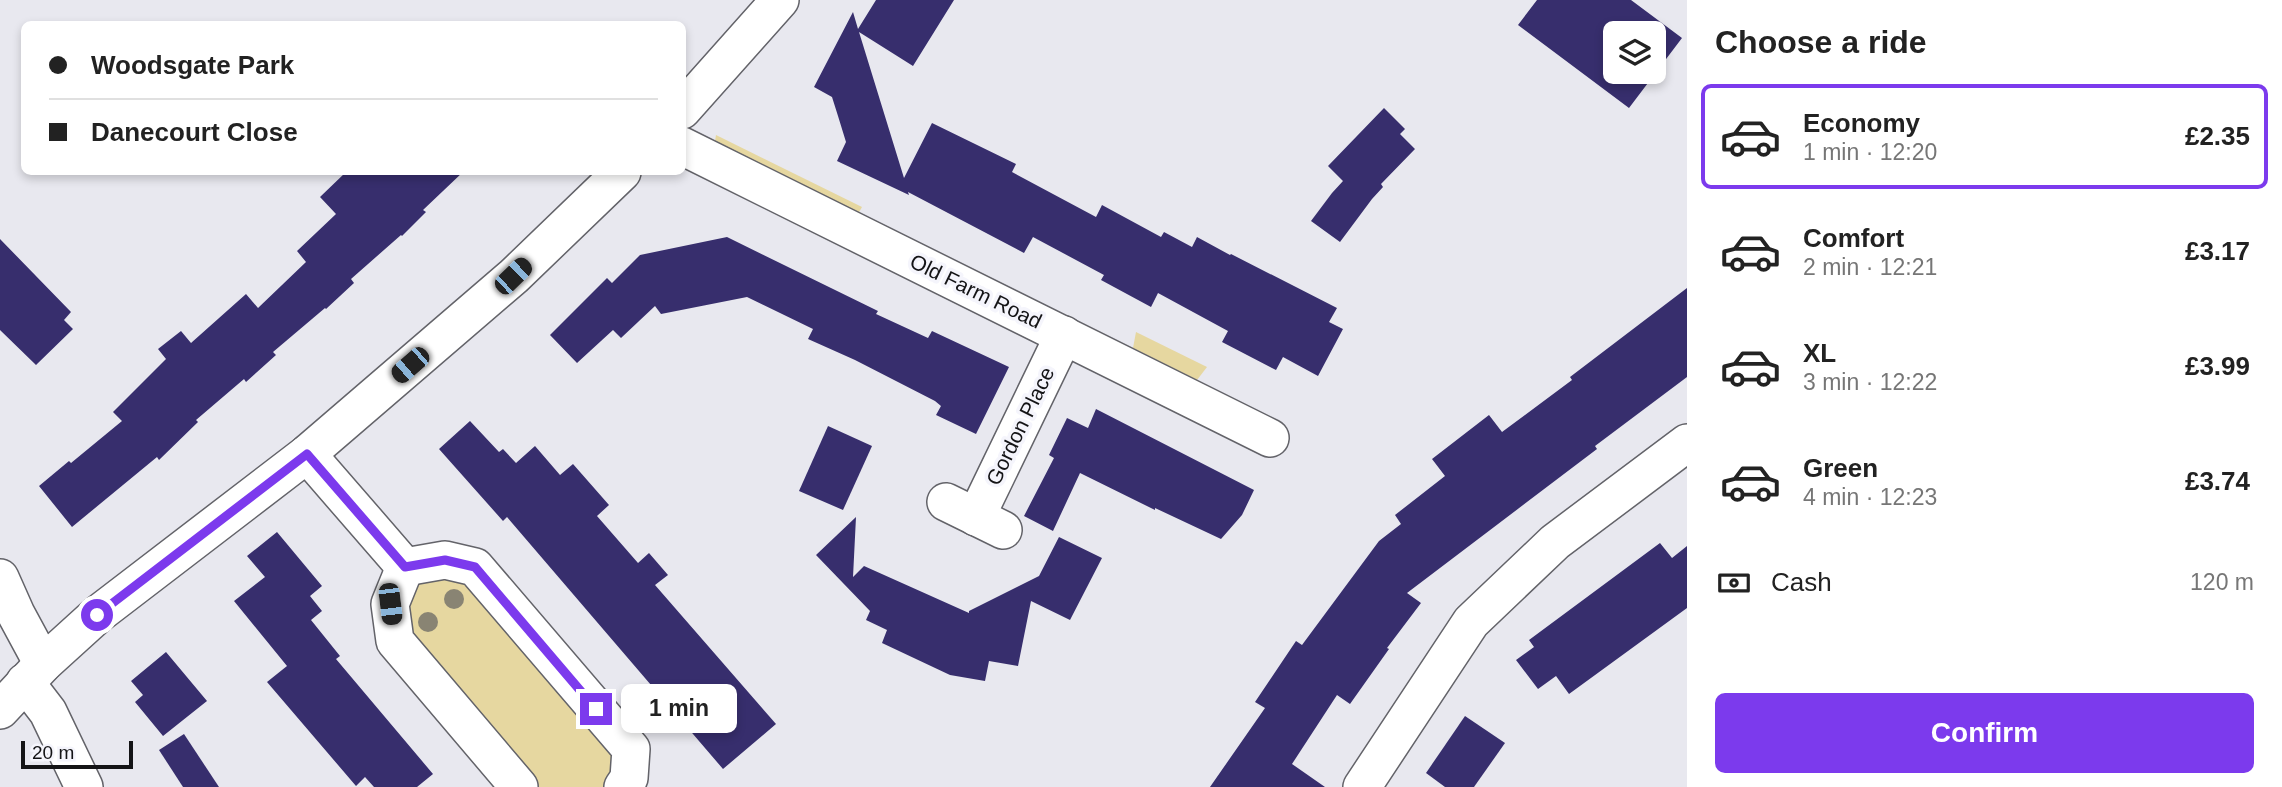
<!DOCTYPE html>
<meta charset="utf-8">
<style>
body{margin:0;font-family:Arial,sans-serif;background:#f6f6f6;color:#222;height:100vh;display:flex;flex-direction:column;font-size:26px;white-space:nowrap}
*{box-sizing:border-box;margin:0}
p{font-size:23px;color:#767676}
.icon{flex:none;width:38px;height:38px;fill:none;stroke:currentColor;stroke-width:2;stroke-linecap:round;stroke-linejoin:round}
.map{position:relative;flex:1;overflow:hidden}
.sheet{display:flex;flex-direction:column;background:#fff;width:595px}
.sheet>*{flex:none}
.top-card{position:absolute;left:21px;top:21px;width:665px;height:154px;border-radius:10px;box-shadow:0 4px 10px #0003;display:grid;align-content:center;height:154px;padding:0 28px;background:#fff}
.buttons{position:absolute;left:1603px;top:21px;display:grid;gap:14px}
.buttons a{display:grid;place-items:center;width:63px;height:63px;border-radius:10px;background:#fff;box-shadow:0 4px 10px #0003;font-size:35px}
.scale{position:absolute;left:21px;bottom:18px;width:112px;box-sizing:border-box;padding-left:7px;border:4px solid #141416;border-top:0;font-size:19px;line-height:24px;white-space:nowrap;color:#141416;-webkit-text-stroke:5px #f5f5fc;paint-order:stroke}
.end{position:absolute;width:32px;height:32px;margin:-16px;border:9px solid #7c3aed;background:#fff;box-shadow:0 0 0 4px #fff}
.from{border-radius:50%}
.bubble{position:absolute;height:49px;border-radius:10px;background:#fff;box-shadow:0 4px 10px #0003;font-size:23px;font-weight:700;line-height:49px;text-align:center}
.car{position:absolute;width:21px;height:42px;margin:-21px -10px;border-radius:9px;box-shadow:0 0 5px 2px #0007;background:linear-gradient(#222 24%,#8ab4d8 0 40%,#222 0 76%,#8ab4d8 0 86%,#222 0)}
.top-card b{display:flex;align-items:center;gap:24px;height:66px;font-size:26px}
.top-card b+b{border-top:2px solid #e0e0e0}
.top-card i{width:18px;height:18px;background:#222}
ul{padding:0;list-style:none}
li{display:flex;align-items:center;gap:21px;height:105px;margin:0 14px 10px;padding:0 14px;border:4px solid transparent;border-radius:10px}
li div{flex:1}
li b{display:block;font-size:26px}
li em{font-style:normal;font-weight:700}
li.active{border-color:#7c3aed}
li>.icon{width:63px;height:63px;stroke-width:1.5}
h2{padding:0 28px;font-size:32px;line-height:84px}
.pay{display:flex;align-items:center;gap:18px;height:77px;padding:0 28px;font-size:26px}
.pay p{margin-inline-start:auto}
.action{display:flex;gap:14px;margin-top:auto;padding:14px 28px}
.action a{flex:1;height:80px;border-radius:10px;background:#7c3aed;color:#fff;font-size:28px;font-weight:700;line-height:80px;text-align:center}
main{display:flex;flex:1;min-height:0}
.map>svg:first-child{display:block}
.green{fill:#e6d7a0}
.building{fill:#372e6d;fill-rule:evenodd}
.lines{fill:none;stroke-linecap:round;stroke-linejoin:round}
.street-casing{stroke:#636369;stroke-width:40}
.street{stroke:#fff;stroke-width:37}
.tree{fill:#898473}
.route{stroke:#7c3aed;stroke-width:9}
.labels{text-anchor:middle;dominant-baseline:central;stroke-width:7;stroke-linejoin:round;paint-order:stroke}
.street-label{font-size:21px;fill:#141416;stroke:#f5f5fc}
</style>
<main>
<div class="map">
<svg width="1687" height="787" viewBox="0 0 1687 787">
<rect width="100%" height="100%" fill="#e8e8ef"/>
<g class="green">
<polygon points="716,135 862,207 858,214 715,141"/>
<polygon points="1136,332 1207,367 1197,380 1133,348"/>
<polygon points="440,570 467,578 616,752 608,787 539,787 404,631 402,608 418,581"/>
</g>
<g class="building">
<polygon points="876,0 954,0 913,66 859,32 904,178 932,123 1016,164 1012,172 1096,217 1102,205 1161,237 1164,232 1192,247 1197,237 1230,255 1231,254 1337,308 1329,322 1343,329 1318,376 1283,357 1276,370 1222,342 1228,331 1158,293 1151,307 1101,280 1104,275 1033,237 1024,253 908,192 909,195 837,161 846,142 838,116 832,97 814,87 853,12 858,29"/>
<path d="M1537,0H1631L1682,38L1629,108L1518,25ZM1615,33H1654V72H1615Z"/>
<polygon points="1384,108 1405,129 1400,134 1415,149 1381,184 1383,187 1372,199 1340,242 1311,221 1332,193 1343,181 1328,166"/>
<polygon points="346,172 463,172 423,210 426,212 402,236 401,235 351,279 354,283 326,309 325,308 273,352 276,355 246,382 244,379 196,420 198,422 159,460 157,457 72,527 39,486 69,461 71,463 122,421 113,412 166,359 158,349 181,331 191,343 246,294 258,308 306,262 297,251 336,214 320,197"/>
<polygon points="727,237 878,311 876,314 928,338 932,331 1009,367 976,434 936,415 941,406 935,401 855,360 808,339 813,329 747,297 661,314 655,306 621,338 613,330 577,363 550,335 607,278 612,283 640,255"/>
<polygon points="0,239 71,312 64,320 73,329 36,365 0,330"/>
<polygon points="1687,288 1687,377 1595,446 1597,449 1407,593 1421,603 1387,648 1389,649 1350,704 1337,695 1292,764 1325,787 1210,787 1265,708 1255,702 1296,641 1302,645 1379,541 1401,524 1395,515 1445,476 1432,459 1489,415 1502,432 1572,380 1570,377"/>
<polygon points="1096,409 1254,490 1242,515 1221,539 1155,508 1155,510 1080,473 1053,531 1024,516 1054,458 1049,455 1067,418 1088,428"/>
<polygon points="470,421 499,452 503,449 516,463 535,446 560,475 573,464 609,505 597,516 638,563 649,553 668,575 655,585 776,724 723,769 507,517 503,521 439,449"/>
<polygon points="828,426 872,446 843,510 799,491"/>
<polygon points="856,517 853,577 864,566 969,613 969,611 1039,576 1059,537 1102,558 1070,620 1031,601 1018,666 989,661 985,681 950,675 882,643 887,630 866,620 870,611 816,555"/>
<polygon points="277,532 322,586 310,596 322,611 311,620 340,656 336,659 433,774 417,787 374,787 365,777 356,786 267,682 287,666 234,601 265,577 247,556"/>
<polygon points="1660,543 1672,558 1687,546 1687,608 1569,694 1556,676 1538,689 1516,660 1534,647 1529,640"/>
<polygon points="166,652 207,701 163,736 135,702 143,695 131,681"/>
<polygon points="1465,716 1505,743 1474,787 1445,787 1426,773"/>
<polygon points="184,734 219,787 183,787 159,750"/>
</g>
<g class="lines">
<defs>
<g id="street">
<polyline points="682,110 780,0"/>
<polyline points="682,146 1270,438"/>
<polyline points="307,454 405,567"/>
<polyline points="946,502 1003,530"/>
<polyline points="976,517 1064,335"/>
<polyline points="405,567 445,560 475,567 631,749 629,778 623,787"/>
<polyline points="405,567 390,604 395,641 519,787"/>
<polyline points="0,578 16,614 43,664"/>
<polyline points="25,682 48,712 84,787"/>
<polyline points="0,710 43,664 97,615 307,454 514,276 622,172"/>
<polyline points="1362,787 1471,622 1555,542 1687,443"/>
</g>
</defs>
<use href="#street" class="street-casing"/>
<use href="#street" class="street"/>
</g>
<g class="tree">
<circle cx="454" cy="599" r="10"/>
<circle cx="428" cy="622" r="10"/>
</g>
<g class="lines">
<polyline class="route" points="97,615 307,454 405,567 445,560 475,567 596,709"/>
</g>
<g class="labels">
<g class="street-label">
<text transform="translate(976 291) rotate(26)">Old Farm Road</text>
<text transform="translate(1020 426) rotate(-64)">Gordon Place</text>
</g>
</g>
</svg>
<div class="buttons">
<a><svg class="icon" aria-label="layers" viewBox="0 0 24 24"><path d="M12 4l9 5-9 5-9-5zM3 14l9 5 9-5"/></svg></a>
</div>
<div class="scale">20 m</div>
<i class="end from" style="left:97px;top:615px"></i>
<i class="end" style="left:596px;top:709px"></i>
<div class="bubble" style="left:621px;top:684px;width:116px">1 min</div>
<i class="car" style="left:513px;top:276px;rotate:46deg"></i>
<i class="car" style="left:410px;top:365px;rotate:229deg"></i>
<i class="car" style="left:390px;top:604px;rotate:173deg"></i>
<div class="top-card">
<b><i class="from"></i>Woodsgate Park</b>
<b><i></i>Danecourt Close</b>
</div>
</div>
<section class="sheet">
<h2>Choose a ride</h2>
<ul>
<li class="active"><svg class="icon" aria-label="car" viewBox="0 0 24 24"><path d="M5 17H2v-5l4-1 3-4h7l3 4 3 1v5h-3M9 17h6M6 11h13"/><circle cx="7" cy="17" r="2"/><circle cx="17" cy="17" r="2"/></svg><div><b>Economy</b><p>1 min · 12:20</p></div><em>£2.35</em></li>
<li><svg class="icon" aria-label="car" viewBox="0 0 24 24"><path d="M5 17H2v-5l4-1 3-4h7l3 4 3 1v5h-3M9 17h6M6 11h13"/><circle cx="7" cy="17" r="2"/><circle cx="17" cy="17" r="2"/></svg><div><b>Comfort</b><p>2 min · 12:21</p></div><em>£3.17</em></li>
<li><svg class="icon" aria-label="car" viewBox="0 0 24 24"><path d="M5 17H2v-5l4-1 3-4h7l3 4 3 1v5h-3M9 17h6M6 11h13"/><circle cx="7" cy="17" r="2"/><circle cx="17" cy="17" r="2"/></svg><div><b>XL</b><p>3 min · 12:22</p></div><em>£3.99</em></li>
<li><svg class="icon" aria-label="car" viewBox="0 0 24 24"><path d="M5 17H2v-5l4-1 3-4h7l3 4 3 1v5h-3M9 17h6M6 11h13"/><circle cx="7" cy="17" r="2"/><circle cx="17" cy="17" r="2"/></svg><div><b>Green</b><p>4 min · 12:23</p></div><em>£3.74</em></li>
</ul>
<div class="pay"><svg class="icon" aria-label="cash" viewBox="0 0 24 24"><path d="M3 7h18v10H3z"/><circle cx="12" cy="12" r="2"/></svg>Cash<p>120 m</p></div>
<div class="action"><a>Confirm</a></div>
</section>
</main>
